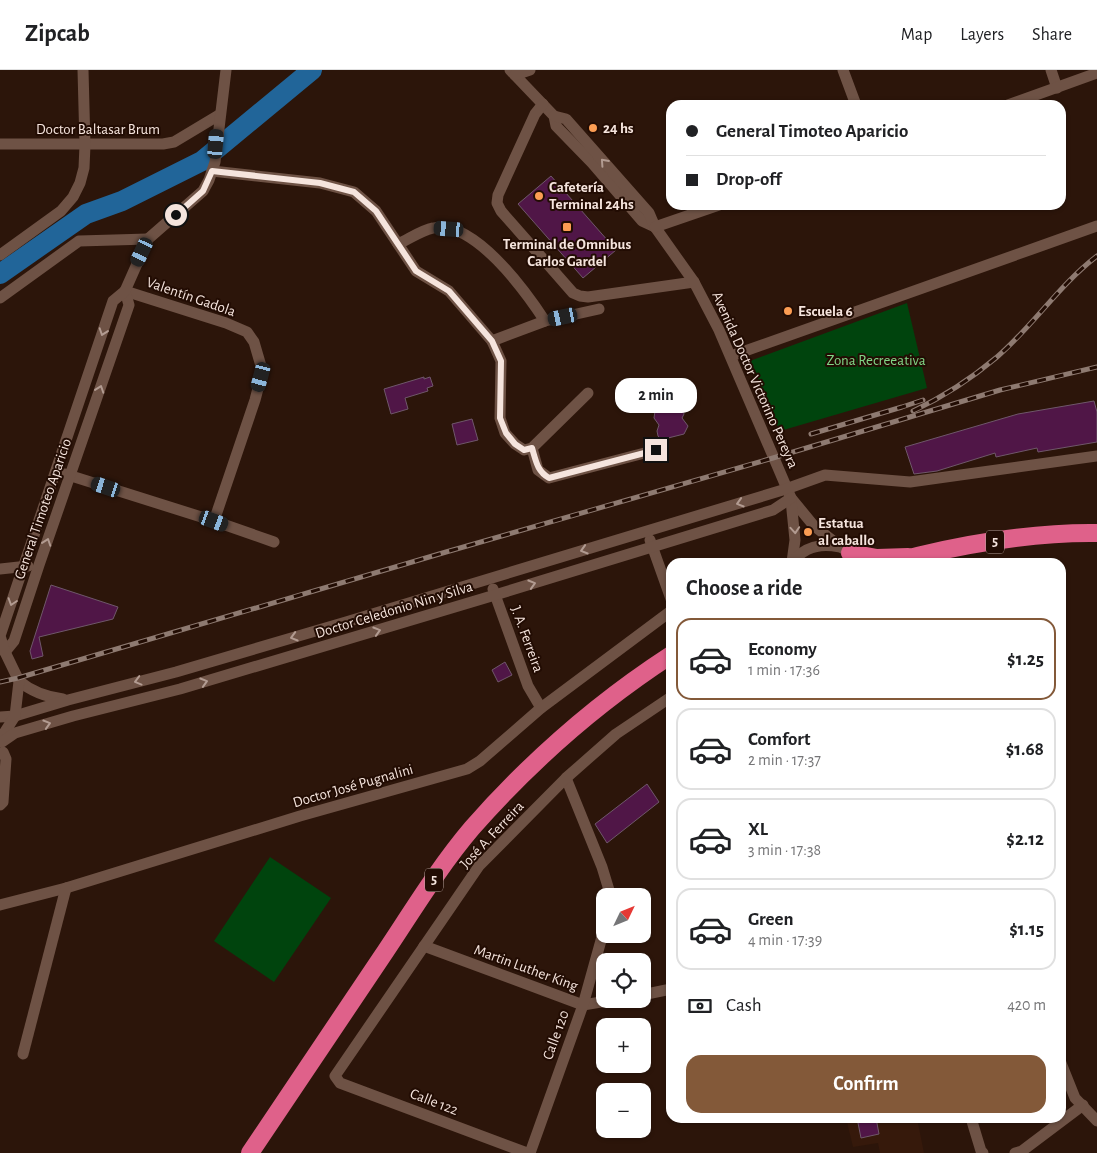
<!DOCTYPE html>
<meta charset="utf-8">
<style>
body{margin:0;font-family:"Alegreya Sans",sans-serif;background:#f6f6f6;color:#202124;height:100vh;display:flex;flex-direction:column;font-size:19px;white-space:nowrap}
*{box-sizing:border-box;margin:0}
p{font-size:16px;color:#757577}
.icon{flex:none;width:28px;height:28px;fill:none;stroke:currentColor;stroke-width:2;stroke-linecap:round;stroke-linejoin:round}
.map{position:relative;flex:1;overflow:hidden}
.sheet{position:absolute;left:666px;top:488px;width:400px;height:565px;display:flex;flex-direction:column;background:#fff;border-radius:15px;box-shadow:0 1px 4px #0004}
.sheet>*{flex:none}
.guide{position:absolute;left:666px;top:30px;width:400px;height:110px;border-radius:15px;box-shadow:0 1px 4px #0004;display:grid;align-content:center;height:110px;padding:0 20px;background:#fff}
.needle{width:32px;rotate:47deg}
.controls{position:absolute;left:596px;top:818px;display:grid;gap:10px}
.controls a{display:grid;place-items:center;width:55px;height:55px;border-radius:10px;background:#fff;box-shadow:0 1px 4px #0004;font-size:25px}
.end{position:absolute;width:22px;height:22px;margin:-11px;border:6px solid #f5e4dd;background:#111;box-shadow:0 0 0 2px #111}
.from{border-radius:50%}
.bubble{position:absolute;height:35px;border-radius:15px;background:#fff;box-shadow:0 1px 4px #0004;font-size:16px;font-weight:600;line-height:35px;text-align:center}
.car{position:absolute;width:15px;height:30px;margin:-15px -8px;border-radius:6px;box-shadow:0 0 4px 1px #0007;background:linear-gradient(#222 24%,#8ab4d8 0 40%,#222 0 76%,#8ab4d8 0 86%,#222 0)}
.guide b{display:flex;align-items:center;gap:18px;height:48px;font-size:19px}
.guide b+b{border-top:1px solid #e0e0e0}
.guide i{width:12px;height:12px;background:#202124}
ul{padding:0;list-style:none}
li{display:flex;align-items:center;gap:15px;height:82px;margin:0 10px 8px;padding:0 10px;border:2px solid #e0e0e0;border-radius:15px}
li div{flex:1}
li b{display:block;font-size:19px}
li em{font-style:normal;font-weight:600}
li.on{border-color:#835939}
li>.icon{width:45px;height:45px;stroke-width:1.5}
h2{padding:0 20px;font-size:22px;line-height:60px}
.pay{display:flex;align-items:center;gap:12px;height:55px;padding:0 20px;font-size:19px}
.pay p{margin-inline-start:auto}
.primary-button{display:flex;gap:10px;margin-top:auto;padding:10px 20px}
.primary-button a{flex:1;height:58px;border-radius:15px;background:#835939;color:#fff;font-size:20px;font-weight:600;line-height:58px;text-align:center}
header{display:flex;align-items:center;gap:30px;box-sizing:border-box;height:70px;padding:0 25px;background:#fff;border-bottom:1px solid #e0e0e0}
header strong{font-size:24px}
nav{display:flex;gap:28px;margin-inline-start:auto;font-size:18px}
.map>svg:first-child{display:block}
.built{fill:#36190b}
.green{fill:#00440d}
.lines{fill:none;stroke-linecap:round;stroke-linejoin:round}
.river{stroke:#216599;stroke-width:20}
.building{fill:#501647;stroke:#6f576a}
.minor{stroke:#6e5245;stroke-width:11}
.highway{stroke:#df618a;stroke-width:18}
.rail-casing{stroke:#8e7a71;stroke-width:5}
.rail{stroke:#220c03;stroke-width:3;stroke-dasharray:9;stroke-linecap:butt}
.oneway{stroke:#b29b91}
.route{stroke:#f5e4dd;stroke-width:6}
.poi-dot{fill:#fc9d53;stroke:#220c03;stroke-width:2}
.labels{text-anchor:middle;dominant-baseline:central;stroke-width:4;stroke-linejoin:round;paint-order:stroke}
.shield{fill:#220c03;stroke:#b6a39c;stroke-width:1}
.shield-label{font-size:14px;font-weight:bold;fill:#f5e4dd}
.poi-label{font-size:15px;font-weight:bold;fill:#f5e4dd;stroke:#220c03;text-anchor:start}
.street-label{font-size:15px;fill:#f5e4dd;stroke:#220c03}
.park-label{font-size:15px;fill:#81d586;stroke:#220c03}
</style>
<header>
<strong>Zipcab</strong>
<nav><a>Map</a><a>Layers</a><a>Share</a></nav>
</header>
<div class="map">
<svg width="1097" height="1083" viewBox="0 0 1097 1083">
<rect width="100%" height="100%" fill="#2c150a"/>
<polygon class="built" points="846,1048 917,1048 924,1083 880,1083 878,1073 853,1077"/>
<g class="green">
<polygon points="907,233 927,318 780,361 747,292"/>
<polygon points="270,787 331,828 274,912 214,871"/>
</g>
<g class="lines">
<polyline class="river" points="0,204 86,144 122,131 202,91 312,0"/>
</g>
<g class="building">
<polygon points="551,106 616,180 583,208 518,134"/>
<polygon points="424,307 424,309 430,307 433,316 427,318 428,321 405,328 408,339 391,344 384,319"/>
<polygon points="670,319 676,321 679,324 678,332 683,339 684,344 682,348 688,356 684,364 668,368 663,372 658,366 657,361 659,355 654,348 655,341 648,333 649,328 653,324 664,324"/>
<polygon points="1094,331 1097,342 1097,372 1038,382 1037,378 996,387 995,383 937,401 914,404 905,377 1018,344"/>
<polygon points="472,349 478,370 457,375 452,354"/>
<polygon points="51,515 118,537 113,549 39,567 43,586 32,589 30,581"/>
<polygon points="505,592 512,605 498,612 492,600"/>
<polygon points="647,714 659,732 607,773 595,754"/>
<polygon points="857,1048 876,1048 879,1064 861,1068"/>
</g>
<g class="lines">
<g class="minor">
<polyline points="510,0 554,46 556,56 592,93 642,151 655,157"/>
<polyline points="843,0 856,35"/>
<polyline points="1051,0 1057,18"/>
<polyline points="515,5 530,0"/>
<polyline points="543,34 535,44 498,125 497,133 501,141 573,223 580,226 588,227 694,212"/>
<polyline points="1008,35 1097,3"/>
<polyline points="554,46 566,49 649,143 655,157 694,212 719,260 791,428 814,456 854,487"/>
<polyline points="0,74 163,74 174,72 219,45"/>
<polyline points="212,101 320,113 354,122 376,141 416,201 449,221 492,271 501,291 500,348 505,363 515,374 524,380 532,378 588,323"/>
<polyline points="655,157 719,135"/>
<path d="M398,174C409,169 422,160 433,158C474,149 526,222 545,251"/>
<polyline points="0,185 61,141 73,127 80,113 84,98 85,75 83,0"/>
<polyline points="125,221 226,253 247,262 254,272 261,296 261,307 255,330 214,451"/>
<polyline points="0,228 79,171 148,169"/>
<polyline points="492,271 545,251 599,239"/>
<polyline points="731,286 1097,156"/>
<polyline points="532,378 538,400 549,408 656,380"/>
<polyline points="65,404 214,451 274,472"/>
<polyline points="791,430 795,470 792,492"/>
<polyline points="650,470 671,529"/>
<path d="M793,492C804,477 821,473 839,477"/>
<polyline points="0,499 28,496"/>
<polyline points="493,519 528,616 541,638"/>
<polyline points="5,582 14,571 39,495 129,235 125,221"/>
<path d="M19,611C32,622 47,627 63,629"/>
<polyline points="0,647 15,646 68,630 176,602 346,552 786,419 825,405 910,412 1097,386"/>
<polyline points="1,668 15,646 19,611 5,582 0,566 113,231 125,221 148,169 203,121 209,110 215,92 226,0"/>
<polyline points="2,672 15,663 73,646 180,619 495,525 773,440 791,428"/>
<polyline points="566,708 602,797 609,820 610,826"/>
<polyline points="0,735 3,732 6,689 3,682"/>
<polyline points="0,835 66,818 300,746 467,699 480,691 541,638 671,541"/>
<polyline points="424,876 583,935 619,929"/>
<polyline points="642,925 671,919"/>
<polyline points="23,984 66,818"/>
<polyline points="1061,993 1075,1028 1097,1051"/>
<polyline points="971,1048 981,1081 983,1083"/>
<polyline points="527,1083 340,1013 335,1006 479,796 566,708 616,664 671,627"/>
<polyline points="530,1083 583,935 605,856"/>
<polyline points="1015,1083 1022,1081 1083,1035"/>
</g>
<g class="highway">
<polyline points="850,483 877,488 908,487"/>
<path d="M895,492C956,475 1033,462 1097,463"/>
<path d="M250,1083C293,1018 337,953 381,888C410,845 438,798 472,758C531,691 597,633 671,585"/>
</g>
<defs>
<g id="rail">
<path d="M913,341C943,327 972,308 997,287C1033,256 1059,215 1097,186"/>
<polyline points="811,364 902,337 923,330"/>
<polyline points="0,612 18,608 446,482 773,388 1000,320 1097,297"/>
</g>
</defs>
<use href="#rail" class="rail-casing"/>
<use href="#rail" class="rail"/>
</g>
<defs><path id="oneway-chevron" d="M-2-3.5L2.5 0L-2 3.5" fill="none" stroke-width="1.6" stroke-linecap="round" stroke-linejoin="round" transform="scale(1.25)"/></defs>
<g class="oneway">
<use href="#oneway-chevron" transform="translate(604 92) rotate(-132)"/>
<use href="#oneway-chevron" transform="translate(103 262) rotate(109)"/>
<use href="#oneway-chevron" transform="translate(100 319) rotate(-71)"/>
<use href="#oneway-chevron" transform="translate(740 433) rotate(163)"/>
<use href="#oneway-chevron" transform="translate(795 460) rotate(86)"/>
<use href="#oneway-chevron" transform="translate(47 472) rotate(-71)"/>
<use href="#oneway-chevron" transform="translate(584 480) rotate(163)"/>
<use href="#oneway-chevron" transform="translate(532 514) rotate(-17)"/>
<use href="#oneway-chevron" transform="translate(12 532) rotate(108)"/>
<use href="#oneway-chevron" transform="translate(377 561) rotate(-17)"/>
<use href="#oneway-chevron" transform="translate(294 567) rotate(164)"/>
<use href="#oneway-chevron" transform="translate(138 611) rotate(165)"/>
<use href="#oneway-chevron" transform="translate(204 612) rotate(-17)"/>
<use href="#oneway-chevron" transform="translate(47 654) rotate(-17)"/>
</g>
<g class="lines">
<path class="route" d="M176,145L203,121L212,101L320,113L354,122L376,141L416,201L449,221L492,271L501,291L500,348L506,363L515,374L524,380L532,378C536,391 537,401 549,408L656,380"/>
</g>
<g class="poi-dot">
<circle cx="593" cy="58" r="5"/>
<circle cx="539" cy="126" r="5"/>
<rect x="562" y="152" width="10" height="10" rx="2.5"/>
<circle cx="788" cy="241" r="5"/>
<circle cx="808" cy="462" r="5"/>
</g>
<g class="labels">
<g class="shield">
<rect x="986" y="460.5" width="18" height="23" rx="4"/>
<rect x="425" y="798.5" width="18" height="23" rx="4"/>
</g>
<g class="shield-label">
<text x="995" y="472">5</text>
<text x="434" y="810">5</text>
</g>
<g class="poi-label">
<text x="603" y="58">24 hs</text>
<text x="549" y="117">Cafetería<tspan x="549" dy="17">Terminal 24hs</tspan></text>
<text x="567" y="174" text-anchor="middle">Terminal de Omnibus<tspan x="567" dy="17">Carlos Gardel</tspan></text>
<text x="798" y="241">Escuela 6</text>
<text x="818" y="453">Estatua<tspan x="818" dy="17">al caballo</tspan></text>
</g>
<g class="street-label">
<text x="98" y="59">Doctor Baltasar Brum</text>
<text transform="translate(191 227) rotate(19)">Valentín Gadola</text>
<text transform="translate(755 310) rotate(66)">Avenida Doctor Victorino Pereyra</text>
<text transform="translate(43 439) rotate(-71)">General Timoteo Aparicio</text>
<text transform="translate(394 540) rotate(-17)">Doctor Celedonio Nin y Silva</text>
<text transform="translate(527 569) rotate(70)">J. A. Ferreira</text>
<text transform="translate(353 716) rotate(-16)">Doctor José Pugnalini</text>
<text transform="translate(492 765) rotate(-47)">José A. Ferreira</text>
<text transform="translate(526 898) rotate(20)">Martin Luther King</text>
<text transform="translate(556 965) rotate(-70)">Calle 120</text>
<text transform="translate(434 1032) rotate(21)">Calle 122</text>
</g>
<g class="park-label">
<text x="876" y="290">Zona Recreeativa</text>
</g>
</g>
</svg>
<div class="controls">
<a><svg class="needle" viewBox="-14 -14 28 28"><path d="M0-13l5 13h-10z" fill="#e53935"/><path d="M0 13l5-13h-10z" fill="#757577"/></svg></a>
<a><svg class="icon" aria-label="locate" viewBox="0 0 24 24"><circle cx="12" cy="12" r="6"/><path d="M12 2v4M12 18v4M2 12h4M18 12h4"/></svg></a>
<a>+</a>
<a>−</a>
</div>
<i class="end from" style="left:176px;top:145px"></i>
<i class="end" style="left:656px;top:380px"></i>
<div class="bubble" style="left:615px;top:308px;width:82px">2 min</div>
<i class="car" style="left:216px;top:74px;rotate:5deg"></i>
<i class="car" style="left:449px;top:159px;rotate:274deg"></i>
<i class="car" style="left:142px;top:182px;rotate:205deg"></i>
<i class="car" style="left:563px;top:247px;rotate:258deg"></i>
<i class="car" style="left:261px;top:307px;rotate:195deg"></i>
<i class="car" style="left:106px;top:417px;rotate:288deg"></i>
<i class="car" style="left:214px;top:451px;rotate:110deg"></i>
<div class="guide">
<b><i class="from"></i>General Timoteo Aparicio</b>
<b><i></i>Drop-off</b>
</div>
<section class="sheet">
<h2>Choose a ride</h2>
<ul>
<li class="on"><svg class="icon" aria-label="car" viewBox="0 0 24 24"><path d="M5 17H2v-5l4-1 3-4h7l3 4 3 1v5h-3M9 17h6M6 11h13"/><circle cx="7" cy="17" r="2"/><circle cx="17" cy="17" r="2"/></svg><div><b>Economy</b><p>1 min · 17:36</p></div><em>$1.25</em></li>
<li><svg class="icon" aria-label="car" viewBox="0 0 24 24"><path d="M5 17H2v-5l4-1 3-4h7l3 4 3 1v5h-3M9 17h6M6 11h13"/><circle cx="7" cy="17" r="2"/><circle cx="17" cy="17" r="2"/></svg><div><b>Comfort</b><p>2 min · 17:37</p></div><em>$1.68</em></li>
<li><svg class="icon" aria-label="car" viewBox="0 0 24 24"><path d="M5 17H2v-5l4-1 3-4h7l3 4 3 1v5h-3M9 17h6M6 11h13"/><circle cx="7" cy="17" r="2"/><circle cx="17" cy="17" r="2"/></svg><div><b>XL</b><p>3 min · 17:38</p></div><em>$2.12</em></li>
<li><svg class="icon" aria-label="car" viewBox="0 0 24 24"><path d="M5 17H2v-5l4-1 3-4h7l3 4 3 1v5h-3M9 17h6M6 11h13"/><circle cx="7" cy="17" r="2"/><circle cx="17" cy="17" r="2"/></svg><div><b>Green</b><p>4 min · 17:39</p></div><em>$1.15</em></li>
</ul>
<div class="pay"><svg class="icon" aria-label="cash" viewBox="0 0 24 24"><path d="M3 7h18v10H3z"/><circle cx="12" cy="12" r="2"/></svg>Cash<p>420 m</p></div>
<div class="primary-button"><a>Confirm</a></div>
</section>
</div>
